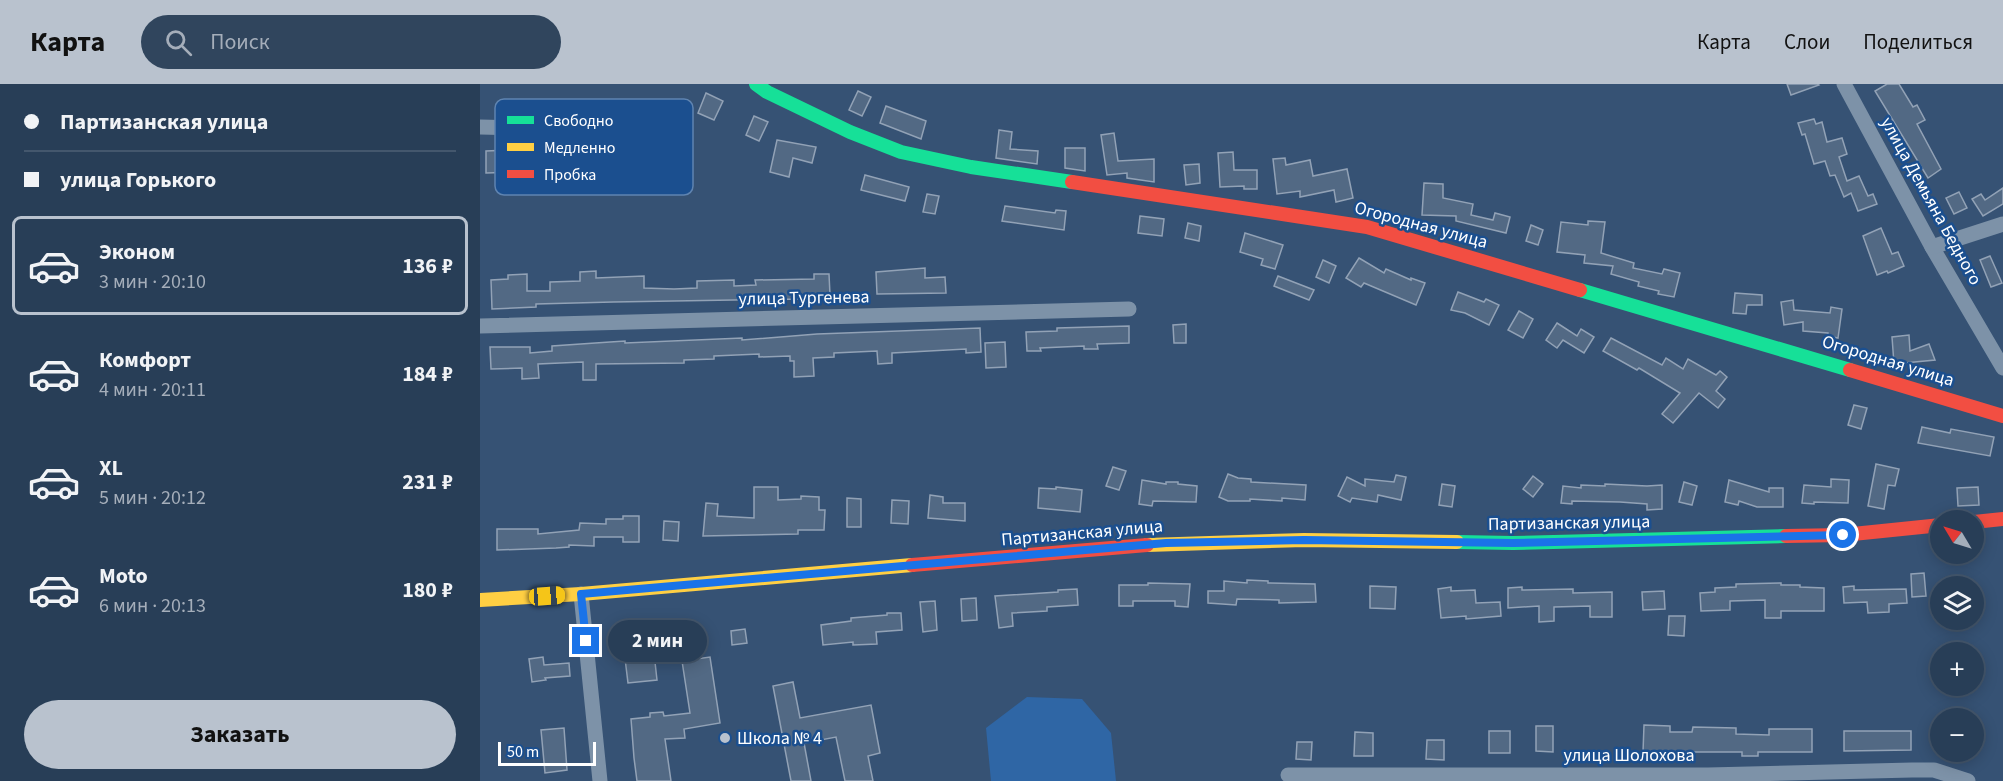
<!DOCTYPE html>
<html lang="ru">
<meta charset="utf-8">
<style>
body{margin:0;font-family:"Source Sans 3",sans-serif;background:#30455d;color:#f1f3f6;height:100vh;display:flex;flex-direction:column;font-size:22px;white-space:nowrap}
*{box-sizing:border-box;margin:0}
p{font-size:20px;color:#a5aeba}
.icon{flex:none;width:33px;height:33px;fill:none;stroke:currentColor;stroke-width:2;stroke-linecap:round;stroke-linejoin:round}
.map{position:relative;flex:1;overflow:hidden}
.panel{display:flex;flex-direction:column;background:#283e57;width:480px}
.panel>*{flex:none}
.top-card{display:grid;align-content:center;height:132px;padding:0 24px;background:#283e57}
.needle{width:39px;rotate:308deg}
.fabs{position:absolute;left:1450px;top:426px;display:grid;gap:12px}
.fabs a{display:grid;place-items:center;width:54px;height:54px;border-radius:50%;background:#283e57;box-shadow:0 3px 15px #0003,0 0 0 2px #44576d;font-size:30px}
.scale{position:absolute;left:18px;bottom:15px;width:98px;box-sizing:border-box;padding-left:6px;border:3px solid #fff;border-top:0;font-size:16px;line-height:21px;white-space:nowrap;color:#fff;-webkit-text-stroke:4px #1b4f8f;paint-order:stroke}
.end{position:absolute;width:27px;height:27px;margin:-14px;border:8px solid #1a73e8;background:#fff;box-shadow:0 0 0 3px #fff}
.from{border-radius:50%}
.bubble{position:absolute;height:42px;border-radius:21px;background:#283e57;box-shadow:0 3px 15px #0003,0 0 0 2px #44576d;font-size:20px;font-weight:700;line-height:42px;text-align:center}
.car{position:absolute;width:18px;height:36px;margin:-18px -9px;border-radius:8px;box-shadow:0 0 4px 2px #0007;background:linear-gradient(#f5c518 24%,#345 0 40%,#f5c518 0 76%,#345 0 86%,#f5c518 0)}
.top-card b{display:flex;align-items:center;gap:21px;height:57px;font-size:22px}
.top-card b+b{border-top:2px solid #44576d}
.top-card i{width:15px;height:15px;background:#f1f3f6}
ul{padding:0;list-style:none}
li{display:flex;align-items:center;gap:18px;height:99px;margin:0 12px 9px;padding:0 12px;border:3px solid transparent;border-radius:9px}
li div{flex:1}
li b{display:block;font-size:22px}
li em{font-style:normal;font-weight:700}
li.current{border-color:#b9c2ce}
li>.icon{width:54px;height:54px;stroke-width:1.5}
.primary-button{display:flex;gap:12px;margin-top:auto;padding:12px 24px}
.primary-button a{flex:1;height:69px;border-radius:36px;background:#b9c2ce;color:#111;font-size:24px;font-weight:700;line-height:69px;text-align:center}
header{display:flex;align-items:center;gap:36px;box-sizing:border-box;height:84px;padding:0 30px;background:#b9c2ce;color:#111}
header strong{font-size:28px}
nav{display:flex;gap:33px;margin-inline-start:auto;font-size:21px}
.search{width:420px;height:54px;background:#30455d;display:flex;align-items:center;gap:15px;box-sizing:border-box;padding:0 21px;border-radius:33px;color:#a5aeba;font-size:22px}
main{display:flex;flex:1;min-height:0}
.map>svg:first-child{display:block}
.grass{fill:#2f66a5}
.building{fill:#526984;stroke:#92a2b6;stroke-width:1.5}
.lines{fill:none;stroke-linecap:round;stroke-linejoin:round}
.street{stroke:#7d92a8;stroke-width:15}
.fast{stroke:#16e098;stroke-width:14}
.slow{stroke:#ffcf43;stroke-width:14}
.jam{stroke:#f24e42;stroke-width:14}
.route{stroke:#1a73e8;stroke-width:8}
.poi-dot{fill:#b9c2ce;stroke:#1b4f8f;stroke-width:2}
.labels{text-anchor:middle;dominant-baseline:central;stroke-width:5;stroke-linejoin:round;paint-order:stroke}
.street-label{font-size:18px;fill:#fff;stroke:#1b4f8f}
.poi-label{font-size:18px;fill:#fff;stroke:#1b4f8f;text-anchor:start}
.key{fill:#1b4f8f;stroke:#5f84b1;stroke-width:1.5}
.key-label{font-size:16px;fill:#fff}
</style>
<header>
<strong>Карта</strong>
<div class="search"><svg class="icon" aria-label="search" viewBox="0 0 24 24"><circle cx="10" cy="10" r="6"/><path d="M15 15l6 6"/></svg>Поиск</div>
<nav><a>Карта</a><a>Слои</a><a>Поделиться</a></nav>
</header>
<main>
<section class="panel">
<div class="top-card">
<b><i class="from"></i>Партизанская улица</b>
<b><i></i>улица Горького</b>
</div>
<ul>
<li class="current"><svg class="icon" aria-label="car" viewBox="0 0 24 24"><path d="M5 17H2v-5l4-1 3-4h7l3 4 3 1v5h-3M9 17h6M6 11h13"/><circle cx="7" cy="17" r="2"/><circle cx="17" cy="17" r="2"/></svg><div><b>Эконом</b><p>3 мин · 20:10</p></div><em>136 ₽</em></li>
<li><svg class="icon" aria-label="car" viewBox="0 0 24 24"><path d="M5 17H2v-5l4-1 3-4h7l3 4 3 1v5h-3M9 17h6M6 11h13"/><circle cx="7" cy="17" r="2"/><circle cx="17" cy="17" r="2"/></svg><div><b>Комфорт</b><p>4 мин · 20:11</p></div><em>184 ₽</em></li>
<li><svg class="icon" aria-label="car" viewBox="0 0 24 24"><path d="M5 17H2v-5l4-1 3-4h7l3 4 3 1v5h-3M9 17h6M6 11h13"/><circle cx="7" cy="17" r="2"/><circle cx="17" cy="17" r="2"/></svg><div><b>XL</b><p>5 мин · 20:12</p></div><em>231 ₽</em></li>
<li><svg class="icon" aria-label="car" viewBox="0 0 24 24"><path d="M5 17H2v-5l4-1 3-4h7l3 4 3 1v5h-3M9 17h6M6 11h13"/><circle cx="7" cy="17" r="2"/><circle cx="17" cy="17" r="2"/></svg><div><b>Moto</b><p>6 мин · 20:13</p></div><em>180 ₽</em></li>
</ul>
<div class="primary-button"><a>Заказать</a></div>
</section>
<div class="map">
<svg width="1523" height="697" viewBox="0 0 1523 697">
<rect width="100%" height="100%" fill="#365274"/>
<polygon class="grass" points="547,613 602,615 631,649 636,697 511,697 506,644"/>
<g class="building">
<polygon points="1307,0 1338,0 1339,1 1311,11"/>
<polygon points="1407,0 1419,0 1433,23 1437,21 1445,36 1437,40 1461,85 1448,94 1395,7"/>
<polygon points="378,7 391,13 382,32 369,26"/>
<polygon points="226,9 243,17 234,36 218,29"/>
<polygon points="406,22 446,37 441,55 400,39"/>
<polygon points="274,32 288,38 279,57 266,51"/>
<polygon points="1334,35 1336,40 1342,38 1347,58 1362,54 1367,70 1359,73 1367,97 1379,92 1388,112 1393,110 1397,120 1378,127 1371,109 1364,113 1355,91 1350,92 1345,77 1334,80 1325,50 1322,51 1318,39"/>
<polygon points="519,46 532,48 530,65 558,67 557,80 516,74"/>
<polygon points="634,49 638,77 674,75 674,98 647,94 647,89 627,91 621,51"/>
<polygon points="297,56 336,63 332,79 313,74 309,93 290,88"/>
<polygon points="78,64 108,64 109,83 102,84 103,94 37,98 37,88 6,89 6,67"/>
<polygon points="585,64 605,64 605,87 585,84"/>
<polygon points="753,68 754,86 777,86 777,105 764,105 764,102 740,103 738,69"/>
<polygon points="805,74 806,81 830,76 833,92 867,85 873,114 856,118 854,106 820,113 820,107 797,110 793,75"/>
<polygon points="719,80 720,99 706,101 704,81"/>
<polygon points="385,91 429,103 425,117 381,106"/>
<polygon points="944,99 963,100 963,114 993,120 991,131 1013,136 1015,129 1030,133 1026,149 976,137 976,132 942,131"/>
<polygon points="1523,104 1523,120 1503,132 1492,115 1501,110 1505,116"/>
<polygon points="1479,108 1487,124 1474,130 1466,114"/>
<polygon points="447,110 459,112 455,130 443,128"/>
<polygon points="525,122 575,129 576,126 586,127 584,146 522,137"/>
<polygon points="660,132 684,135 682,152 658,149"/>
<polygon points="1108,137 1125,138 1121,169 1154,179 1153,184 1182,190 1184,185 1200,189 1194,213 1178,210 1179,207 1158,202 1159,198 1131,190 1133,182 1104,179 1105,171 1077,168 1081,138 1108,141"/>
<polygon points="708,139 721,142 719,157 705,154"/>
<polygon points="1051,141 1063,146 1058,161 1046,157"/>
<polygon points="1401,144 1412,170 1418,168 1424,182 1408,189 1407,187 1397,191 1383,152"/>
<polygon points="765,149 803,161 795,185 781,181 783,175 760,168"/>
<polygon points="1510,172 1522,199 1511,203 1500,176"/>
<polygon points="879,174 904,189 906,185 931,196 931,194 945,199 936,221 884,199 881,203 866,194"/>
<polygon points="843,176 856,182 849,199 836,193"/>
<polygon points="445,184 445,194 465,193 466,209 397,210 396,188"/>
<polygon points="116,187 116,194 164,192 164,204 194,205 217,204 217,197 254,196 254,202 276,201 275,196 334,195 334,190 349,190 350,211 322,212 322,215 133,218 56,220 56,223 12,225 11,196 28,195 28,191 47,190 47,207 70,207 70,198 100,197 100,188"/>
<polygon points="798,192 834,206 829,216 794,202"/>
<polygon points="978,208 1004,218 1006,215 1019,221 1009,241 985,229 971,226"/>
<polygon points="1255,209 1282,211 1282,221 1267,221 1266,230 1253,229"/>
<polygon points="1313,216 1314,226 1350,229 1351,223 1362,225 1358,254 1348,252 1348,249 1323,247 1323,238 1304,241 1301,218"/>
<polygon points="1039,227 1053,235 1043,254 1028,246"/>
<polygon points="1077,239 1097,252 1101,245 1114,253 1104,269 1083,256 1077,264 1066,256"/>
<polygon points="706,240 706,259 694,259 693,241"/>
<polygon points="649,242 649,259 617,260 618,265 604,265 604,262 560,264 561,267 547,267 546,248 577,247 577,244"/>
<polygon points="500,244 501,268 486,269 486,265 412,269 412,279 398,280 397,267 354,269 354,273 333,274 334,292 314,293 314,277 310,277 310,272 279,273 279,270 234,272 234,275 204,276 204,279 116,280 116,296 103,296 103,278 58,280 59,294 42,295 42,284 11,285 10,263 50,263 50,269 72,267 72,262 130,258 145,257 145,259 262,254 262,256 337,250"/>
<polygon points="1429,251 1430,267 1449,260 1455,276 1414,280 1412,253"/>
<polygon points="1131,254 1182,281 1186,274 1203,285 1208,275 1236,291 1240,287 1247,293 1236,307 1245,315 1238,324 1219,309 1193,339 1182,330 1200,309 1159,284 1157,286 1123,267"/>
<polygon points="525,258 526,283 506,284 505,259"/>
<polygon points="1374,321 1387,324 1381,345 1368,341"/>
<polygon points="1442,343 1470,349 1471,345 1514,353 1510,372 1438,359"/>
<polygon points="1396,380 1419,385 1415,402 1408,401 1404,425 1388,422"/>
<polygon points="633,383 646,387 639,406 626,402"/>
<polygon points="748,390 758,394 771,395 771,398 826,401 825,416 802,414 802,417 770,415 770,417 748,417 739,413"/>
<polygon points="916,391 926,393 921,416 898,411 897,418 872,414 870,418 858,412 867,393 885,402 885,395 914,398"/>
<polygon points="1053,392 1063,400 1053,413 1043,405"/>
<polygon points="1351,395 1369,396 1368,419 1334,418 1334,420 1322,419 1324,401 1351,403"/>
<polygon points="662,396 686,400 686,398 698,398 698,400 717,402 716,418 673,417 672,422 659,420"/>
<polygon points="1249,396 1289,408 1289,404 1303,404 1303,423 1277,423 1259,417 1258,421 1245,418"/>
<polygon points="1204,398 1217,402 1212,421 1199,418"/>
<polygon points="962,400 975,402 972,423 959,421"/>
<polygon points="1125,400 1167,402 1182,401 1182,425 1167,426 1167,420 1140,418 1092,417 1092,420 1081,419 1083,402 1101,404 1101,401 1125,402"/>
<polygon points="274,403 298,403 298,416 321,415 321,412 339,413 339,426 345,426 344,446 318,446 318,450 223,452 226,419 238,420 237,432 274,434"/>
<polygon points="576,403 602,406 600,428 558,424 559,404 576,405"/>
<polygon points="1498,403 1499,421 1478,422 1477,404"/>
<polygon points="450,411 463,413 463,419 485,419 485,437 448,434"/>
<polygon points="367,414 381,415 381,443 367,443"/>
<polygon points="412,416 429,417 428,440 411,439"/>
<polygon points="143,432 159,432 159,458 143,458 143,453 114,453 114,462 89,461 89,463 76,464 17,466 17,445 58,445 58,450 99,446 100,439 126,440 126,435 143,435"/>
<polygon points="184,437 199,438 198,457 183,456"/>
<polygon points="1444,489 1446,512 1432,513 1431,490"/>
<polygon points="767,496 788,497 788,499 835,500 836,518 799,519 799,516 757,515 756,521 728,519 728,507 744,507 744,497 767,499"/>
<polygon points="668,499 710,500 708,523 695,522 695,517 653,517 653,522 639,522 639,501 668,501"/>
<polygon points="1301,499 1301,501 1320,501 1320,503 1344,504 1344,527 1301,527 1301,534 1285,534 1285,516 1250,517 1250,526 1221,527 1220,509 1235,508 1235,504 1256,503 1256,500"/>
<polygon points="890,502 916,503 915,525 890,524"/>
<polygon points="1374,502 1374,506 1426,505 1427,519 1409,520 1409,528 1388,529 1387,518 1364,519 1363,503"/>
<polygon points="971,503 971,507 995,506 996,519 1020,518 1021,532 986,535 986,532 961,534 958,505"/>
<polygon points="1042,503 1042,506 1093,505 1093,509 1132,508 1132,533 1110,533 1110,522 1074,523 1074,537 1059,538 1059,522 1028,524 1028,504"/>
<polygon points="597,505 598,521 567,523 567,527 532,529 533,542 519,544 515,512 578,508 578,506"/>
<polygon points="1184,507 1185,525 1163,526 1162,508"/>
<polygon points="496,514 497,536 482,537 481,515"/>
<polygon points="455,517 457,546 443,548 440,518"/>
<polygon points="407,529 421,529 422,546 396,548 397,560 373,561 373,558 343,561 341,541 371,537 371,534 407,531"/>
<polygon points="1189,532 1205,532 1204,552 1188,551"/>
<polygon points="265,545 267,559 252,561 251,547"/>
<polygon points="187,553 190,576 175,578 177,596 148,599 143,558"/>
<polygon points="63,573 64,581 89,579 90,592 65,594 66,596 52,598 49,575"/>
<polygon points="230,573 240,639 204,645 205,654 185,655 191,697 157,697 154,674 151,635 170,633 170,629 183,628 184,632 210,629 202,577"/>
<polygon points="313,598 320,634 391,621 400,669 388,672 393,697 365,697 356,653 324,659 331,697 311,697 293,602"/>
<polygon points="1164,641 1190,642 1190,648 1212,648 1213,643 1256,644 1256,650 1289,651 1289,645 1332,645 1332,668 1278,668 1278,672 1262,672 1262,668 1163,668"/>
<polygon points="1056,642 1073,642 1073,668 1056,667"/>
<polygon points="84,644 87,686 65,689 61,646"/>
<rect x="1009" y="647" width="21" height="22"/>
<polygon points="1364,647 1431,647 1431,666 1364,667"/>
<polygon points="875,648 893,649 893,672 874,672"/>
<polygon points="947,656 964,656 964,676 946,675"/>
<polygon points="817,658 832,658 831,676 816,675"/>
</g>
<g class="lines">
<g class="street">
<polyline points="1364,0 1452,163 1523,284"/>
<polyline points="0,43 82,45"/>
<polyline points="1452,163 1523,140"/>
<polyline points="0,242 649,225"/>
<polyline points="101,510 120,697"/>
<polyline points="808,691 1228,691 1432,686 1454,686 1488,697"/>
</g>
<g class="fast">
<polyline points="276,0 287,8 370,48 421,68 491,83 592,98"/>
<polyline points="1100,206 1370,286"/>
<polyline points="977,458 1033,459 1306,452"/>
</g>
<g class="slow">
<polyline points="667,461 824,456 977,458"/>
<polyline points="0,516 101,510 432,481"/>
</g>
<g class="jam">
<polyline points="592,98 887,143 1100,206"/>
<polyline points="1370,286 1523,332"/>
<polyline points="1494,438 1523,435"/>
<polyline points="1306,452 1363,451 1461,441"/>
<polyline points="432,481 667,461"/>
</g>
</g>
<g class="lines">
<polyline class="route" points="106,557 101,510 686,459 824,456 1033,459 1363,451"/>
</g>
<circle class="poi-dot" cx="245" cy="654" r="6"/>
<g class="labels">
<g class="street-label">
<text transform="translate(1451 117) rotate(61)">улица Демьяна Бедного</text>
<text transform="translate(941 141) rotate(15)">Огородная улица</text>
<text transform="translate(324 214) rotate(-1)">улица Тургенева</text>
<text transform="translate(1408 277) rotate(17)">Огородная улица</text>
<text transform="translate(1089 439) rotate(-1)">Партизанская улица</text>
<text transform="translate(602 449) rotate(-5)">Партизанская улица</text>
<text x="1149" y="671">улица Шолохова</text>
</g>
<g class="poi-label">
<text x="257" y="654">Школа № 4</text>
</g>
</g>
<rect x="15" y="15" width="198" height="96" rx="9" class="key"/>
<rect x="27" y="32" width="27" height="8" fill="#16e098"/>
<rect x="27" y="59" width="27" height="8" fill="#ffcf43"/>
<rect x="27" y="86" width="27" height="8" fill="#f24e42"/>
<g class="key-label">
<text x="64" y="42">Свободно</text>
<text x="64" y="69">Медленно</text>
<text x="64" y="96">Пробка</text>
</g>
</svg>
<div class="fabs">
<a><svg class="needle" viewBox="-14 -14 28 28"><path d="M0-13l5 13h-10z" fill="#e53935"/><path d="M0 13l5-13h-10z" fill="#a5aeba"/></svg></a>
<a><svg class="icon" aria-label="layers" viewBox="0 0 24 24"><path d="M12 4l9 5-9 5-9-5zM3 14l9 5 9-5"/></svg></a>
<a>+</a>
<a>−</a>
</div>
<div class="scale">50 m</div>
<i class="end from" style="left:1363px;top:451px"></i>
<i class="end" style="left:106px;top:557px"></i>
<div class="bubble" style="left:128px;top:536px;width:99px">2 мин</div>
<i class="car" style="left:67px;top:512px;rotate:86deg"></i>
</div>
</main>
